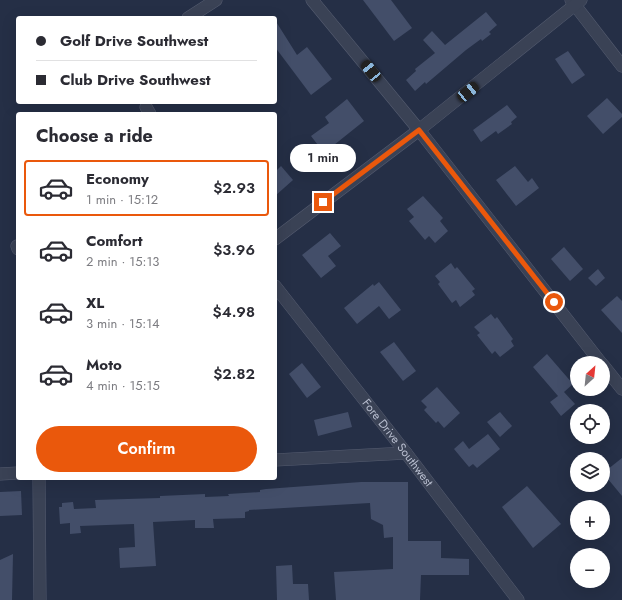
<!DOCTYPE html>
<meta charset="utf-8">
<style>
body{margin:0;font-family:Jost,sans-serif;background:#f2f2f3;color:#2b2b33;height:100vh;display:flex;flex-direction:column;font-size:15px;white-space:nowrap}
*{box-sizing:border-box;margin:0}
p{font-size:13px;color:#7c7c81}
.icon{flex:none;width:22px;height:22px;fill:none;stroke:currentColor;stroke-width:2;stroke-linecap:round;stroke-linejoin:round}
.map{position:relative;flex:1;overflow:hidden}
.sheet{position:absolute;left:16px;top:112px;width:261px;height:368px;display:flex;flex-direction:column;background:#fff;border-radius:4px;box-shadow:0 4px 16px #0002}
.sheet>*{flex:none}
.guide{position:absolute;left:16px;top:16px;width:261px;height:88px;border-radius:4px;box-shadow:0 4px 16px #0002;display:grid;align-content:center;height:88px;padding:0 20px;background:#fff}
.needle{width:26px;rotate:27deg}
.controls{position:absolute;left:570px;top:356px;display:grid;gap:8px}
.controls a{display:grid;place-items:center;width:40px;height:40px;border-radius:50%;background:#fff;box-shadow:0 4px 16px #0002;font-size:20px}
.end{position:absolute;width:18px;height:18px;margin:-9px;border:5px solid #ea580c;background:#fff;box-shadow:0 0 0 2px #fff}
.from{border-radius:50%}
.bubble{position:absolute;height:28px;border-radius:14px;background:#fff;box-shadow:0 4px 16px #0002;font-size:13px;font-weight:600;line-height:28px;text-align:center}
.car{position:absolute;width:12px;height:24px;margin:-12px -6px;border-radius:5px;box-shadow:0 0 3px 1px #0007;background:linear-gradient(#222 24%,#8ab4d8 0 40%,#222 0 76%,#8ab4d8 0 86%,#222 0)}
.guide b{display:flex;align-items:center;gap:14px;height:38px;font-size:15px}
.guide b+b{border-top:1px solid #e1e1e2}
.guide i{width:10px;height:10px;background:#2b2b33}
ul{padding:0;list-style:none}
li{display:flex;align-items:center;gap:12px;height:56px;margin:0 8px 6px;padding:0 12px;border:2px solid transparent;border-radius:4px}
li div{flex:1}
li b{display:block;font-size:15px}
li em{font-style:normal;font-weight:600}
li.active{border-color:#ea580c}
li>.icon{width:36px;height:36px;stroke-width:1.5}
h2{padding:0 20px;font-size:18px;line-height:48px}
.button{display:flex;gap:8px;margin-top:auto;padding:8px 20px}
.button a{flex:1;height:46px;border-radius:24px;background:#ea580c;color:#fff;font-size:16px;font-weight:600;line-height:46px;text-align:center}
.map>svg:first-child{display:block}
.building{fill:#434e69}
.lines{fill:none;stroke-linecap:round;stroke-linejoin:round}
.street-casing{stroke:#555c70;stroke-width:13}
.street{stroke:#3a4255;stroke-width:12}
.route{stroke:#ea580c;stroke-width:5}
.labels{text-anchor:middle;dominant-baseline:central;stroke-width:4;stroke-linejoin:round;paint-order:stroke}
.street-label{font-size:12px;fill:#b7bdce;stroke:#1e263b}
</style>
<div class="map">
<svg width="622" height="600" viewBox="0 0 622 600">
<rect width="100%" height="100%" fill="#252f46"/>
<g class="building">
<polygon points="363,0 391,0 412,28 394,41"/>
<polygon points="486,12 497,25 489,32 491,34 482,41 481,39 466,50 426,84 425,82 415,91 406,80 416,71 415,69 435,53 423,40 432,31 445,45"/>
<polygon points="275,20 297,55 307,47 332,79 311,95 275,47"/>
<polygon points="568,51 585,75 572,84 555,59"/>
<polygon points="607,98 622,114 622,117 603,134 587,116"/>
<polygon points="347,99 364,121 324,153 311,136 329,123 325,117"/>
<polygon points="507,105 517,117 511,122 512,124 498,134 496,131 481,142 473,130"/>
<polygon points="281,166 293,180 275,196 275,172"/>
<polygon points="515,166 528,182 532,178 539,188 516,206 496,180"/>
<polygon points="423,196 443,218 440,221 448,231 435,243 429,236 425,240 409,221 414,217 407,209"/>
<polygon points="330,233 341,246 328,256 336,266 321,278 302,255"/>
<polygon points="564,247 583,269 570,281 551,259"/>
<polygon points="451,263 455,269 457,267 475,289 472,291 475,295 460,307 456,300 452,303 438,284 440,282 435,276"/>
<polygon points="598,269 605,278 596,286 588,278"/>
<polygon points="379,282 401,310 389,319 379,306 357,324 344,308 373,284 374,286"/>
<polygon points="617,296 622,301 622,333 601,310"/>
<polygon points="491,314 495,319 497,317 513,339 511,341 514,346 500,357 495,351 492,354 477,335 480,333 474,327"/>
<polygon points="394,342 416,371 403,381 380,352"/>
<polygon points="547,354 573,384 564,392 575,404 561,416 550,402 558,396 533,367"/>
<polygon points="302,363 321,387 307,398 289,374"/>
<polygon points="437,387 460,413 444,428 438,421 436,423 424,410 427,407 421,401"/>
<polygon points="348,412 352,427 318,436 314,420"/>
<polygon points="500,412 512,426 500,437 487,422"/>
<polygon points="488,434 500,449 477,468 473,464 469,467 454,449 463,441 469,449"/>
<polygon points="622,458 622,496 603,473"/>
<polygon points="361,482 408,482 408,541 441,541 441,558 469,559 469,575 421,575 420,600 336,600 334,572 393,569 393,537 384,538 383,525 371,519 370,503 249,510 249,511 245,512 245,518 213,519 214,528 195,528 195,520 153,522 156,566 120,568 119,548 135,547 134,524 80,526 81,533 70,534 70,523 60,524 59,507 62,507 62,503 73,502 74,509 96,508 95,500 160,498 160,496 205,494 205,497 229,496 228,494 260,492 260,490 266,489"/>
<polygon points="527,486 561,524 533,548 502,507"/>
<polygon points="21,491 22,515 0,516 0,492"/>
<polygon points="13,554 12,600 0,600 0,560"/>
<polygon points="292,565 293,584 308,584 309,600 277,600 276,566"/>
</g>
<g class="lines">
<defs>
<g id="street">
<polyline points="312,0 419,130 601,363"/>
<polyline points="571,0 622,66"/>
<polyline points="188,18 216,0"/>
<polyline points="146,107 150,114"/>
<polyline points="275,239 419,130 581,0"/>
<polyline points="17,246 18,249"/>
<path id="s1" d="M275,286L406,453L518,600"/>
<polyline points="603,365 622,389"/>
<polyline points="275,460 406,453"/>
<polyline points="0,474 18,473"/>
<polyline points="39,478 40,600"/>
</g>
</defs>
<use href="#street" class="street-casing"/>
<use href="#street" class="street"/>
</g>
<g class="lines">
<polyline class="route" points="323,202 419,130 554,302"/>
</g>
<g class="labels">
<g class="street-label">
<text stroke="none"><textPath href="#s1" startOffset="199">Fore Drive Southwest</textPath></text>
</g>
</g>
</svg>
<div class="controls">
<a><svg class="needle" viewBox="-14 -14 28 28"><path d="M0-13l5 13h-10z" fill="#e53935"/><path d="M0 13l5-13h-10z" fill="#7c7c81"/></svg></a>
<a><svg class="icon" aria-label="locate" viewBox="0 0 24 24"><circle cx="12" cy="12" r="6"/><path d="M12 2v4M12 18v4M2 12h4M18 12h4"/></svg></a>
<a><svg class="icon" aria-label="layers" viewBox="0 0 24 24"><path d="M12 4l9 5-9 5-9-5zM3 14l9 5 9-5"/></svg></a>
<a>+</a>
<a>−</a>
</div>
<i class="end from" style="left:554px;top:302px"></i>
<i class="end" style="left:323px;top:202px"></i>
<div class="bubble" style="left:290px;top:144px;width:66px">1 min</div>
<i class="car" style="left:371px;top:71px;rotate:321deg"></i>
<i class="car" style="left:468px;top:92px;rotate:51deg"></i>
<div class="guide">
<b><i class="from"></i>Golf Drive Southwest</b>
<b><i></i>Club Drive Southwest</b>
</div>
<section class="sheet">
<h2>Choose a ride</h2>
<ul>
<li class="active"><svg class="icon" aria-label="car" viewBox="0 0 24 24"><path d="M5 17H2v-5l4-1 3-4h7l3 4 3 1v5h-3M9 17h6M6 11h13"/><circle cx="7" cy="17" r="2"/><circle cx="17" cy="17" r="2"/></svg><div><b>Economy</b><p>1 min · 15:12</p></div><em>$2.93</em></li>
<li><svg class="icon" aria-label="car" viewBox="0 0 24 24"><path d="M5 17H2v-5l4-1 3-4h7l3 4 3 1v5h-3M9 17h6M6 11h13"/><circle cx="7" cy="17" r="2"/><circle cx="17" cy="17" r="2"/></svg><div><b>Comfort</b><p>2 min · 15:13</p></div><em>$3.96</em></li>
<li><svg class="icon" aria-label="car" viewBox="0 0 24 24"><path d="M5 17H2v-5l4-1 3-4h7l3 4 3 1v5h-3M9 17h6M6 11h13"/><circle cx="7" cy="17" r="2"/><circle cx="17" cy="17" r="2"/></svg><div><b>XL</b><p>3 min · 15:14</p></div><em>$4.98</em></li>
<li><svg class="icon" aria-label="car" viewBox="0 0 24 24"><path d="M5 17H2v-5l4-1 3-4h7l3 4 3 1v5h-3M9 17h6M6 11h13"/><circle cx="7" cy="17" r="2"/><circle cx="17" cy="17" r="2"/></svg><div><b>Moto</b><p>4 min · 15:15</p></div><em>$2.82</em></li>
</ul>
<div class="button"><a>Confirm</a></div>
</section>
</div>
